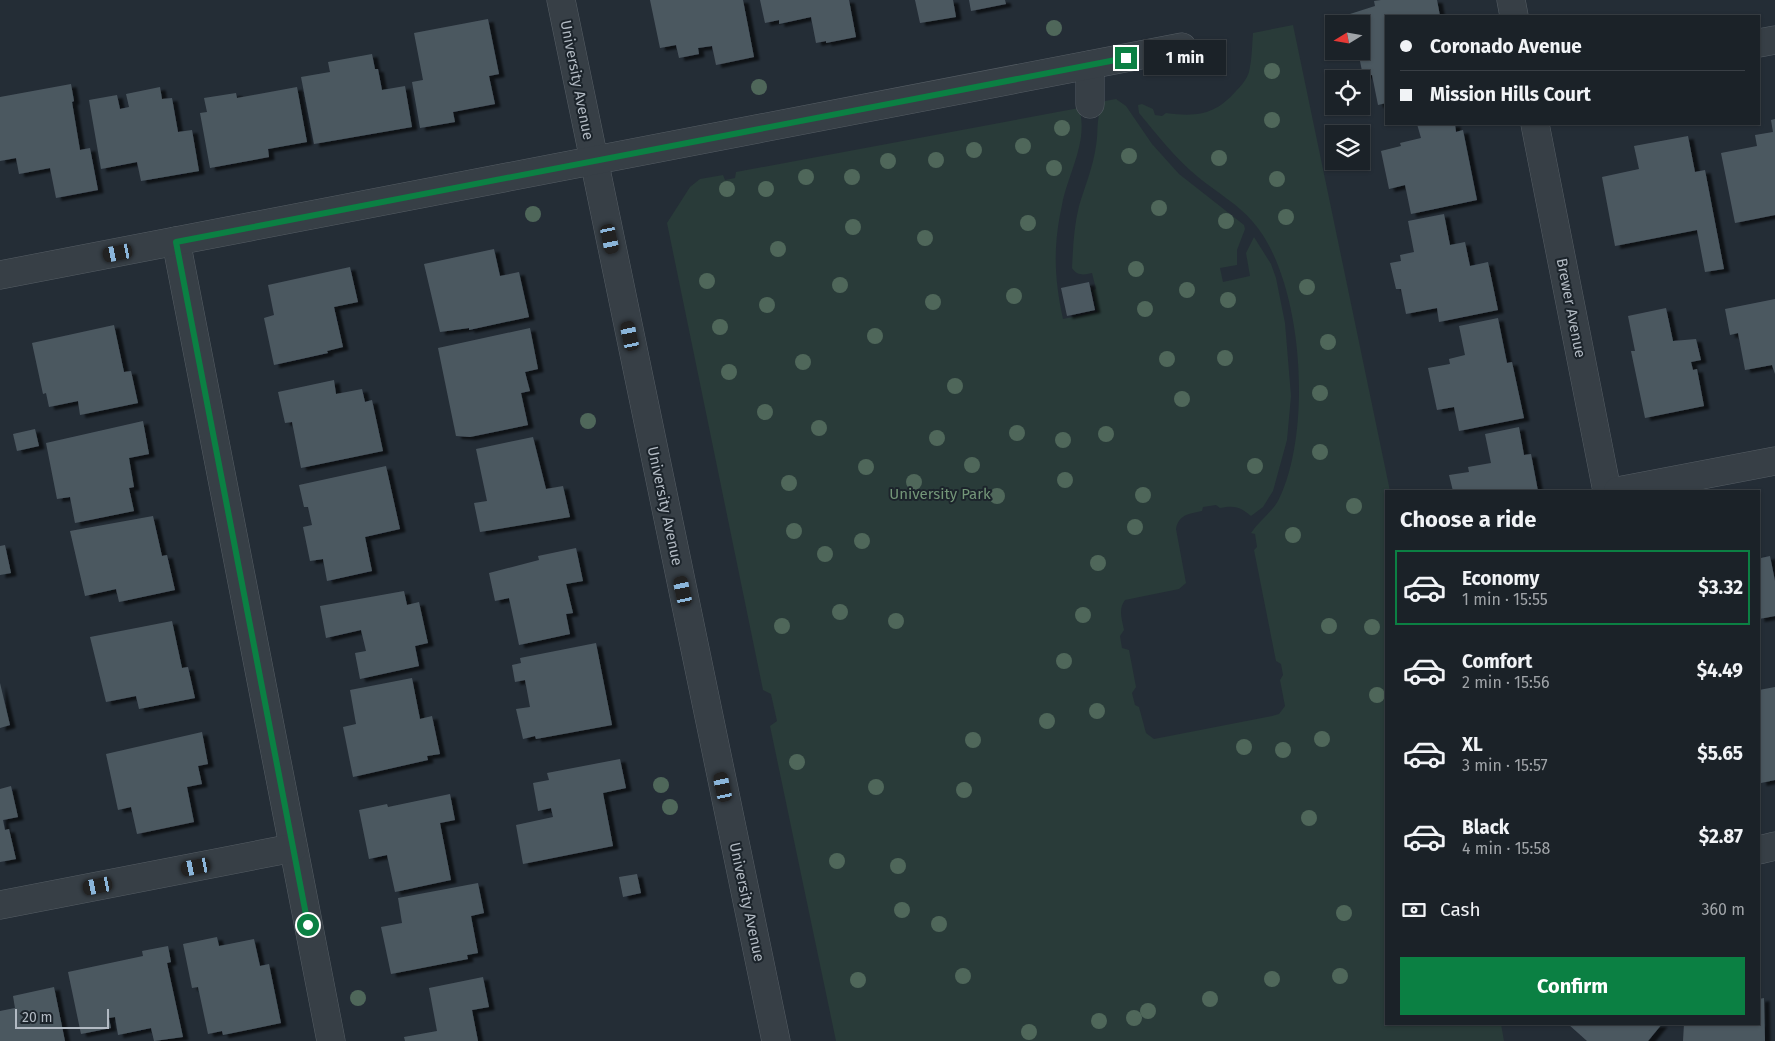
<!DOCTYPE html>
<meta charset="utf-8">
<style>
body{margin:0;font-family:"Fira Sans",sans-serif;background:#282f34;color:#f1f3f6;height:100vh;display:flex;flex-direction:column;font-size:19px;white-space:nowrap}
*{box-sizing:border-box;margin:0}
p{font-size:16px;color:#a0a4a8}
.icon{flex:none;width:28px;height:28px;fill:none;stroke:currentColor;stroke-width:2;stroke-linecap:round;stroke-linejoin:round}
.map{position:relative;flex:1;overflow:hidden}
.drawer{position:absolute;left:1385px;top:490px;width:375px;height:535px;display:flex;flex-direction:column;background:#1b2228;border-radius:0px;box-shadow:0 1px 4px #0004,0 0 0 1px #393f45}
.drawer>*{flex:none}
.guide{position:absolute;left:1385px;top:15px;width:375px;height:110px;border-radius:0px;box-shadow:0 1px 4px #0004,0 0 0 1px #393f45;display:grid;align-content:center;height:110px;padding:0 15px;background:#1b2228}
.needle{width:32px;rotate:259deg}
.tools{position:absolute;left:1325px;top:15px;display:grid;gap:10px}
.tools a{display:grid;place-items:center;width:45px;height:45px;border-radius:0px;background:#1b2228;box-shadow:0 1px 4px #0004,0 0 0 1px #393f45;font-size:25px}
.scale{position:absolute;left:15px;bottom:12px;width:94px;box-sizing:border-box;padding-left:5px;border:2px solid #b2bac3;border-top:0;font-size:14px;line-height:18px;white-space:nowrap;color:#b2bac3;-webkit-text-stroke:4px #1c242b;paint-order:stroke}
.end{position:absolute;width:22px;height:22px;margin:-11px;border:6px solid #0b8043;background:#fff;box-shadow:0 0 0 2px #fff}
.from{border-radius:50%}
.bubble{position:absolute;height:35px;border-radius:0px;background:#1b2228;box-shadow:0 1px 4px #0004,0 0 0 1px #393f45;font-size:16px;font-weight:700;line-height:35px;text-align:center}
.car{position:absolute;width:15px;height:30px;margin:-15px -8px;border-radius:6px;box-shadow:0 0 4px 1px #0007;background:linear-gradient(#222 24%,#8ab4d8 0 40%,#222 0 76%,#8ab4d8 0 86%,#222 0)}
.guide b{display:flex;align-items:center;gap:18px;height:48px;font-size:19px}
.guide b+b{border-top:1px solid #393f45}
.guide i{width:12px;height:12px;background:#f1f3f6}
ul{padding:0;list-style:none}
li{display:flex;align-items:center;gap:15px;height:75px;margin:0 10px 8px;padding:0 5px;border:2px solid transparent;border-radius:0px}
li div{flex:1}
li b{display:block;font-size:19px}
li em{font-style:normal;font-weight:700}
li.current{border-color:#0b8043}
li>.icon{width:45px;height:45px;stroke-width:1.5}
h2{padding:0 15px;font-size:22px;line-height:60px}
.pay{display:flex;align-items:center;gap:12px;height:55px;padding:0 15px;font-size:19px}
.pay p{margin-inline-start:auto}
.button{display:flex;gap:10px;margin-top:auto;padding:10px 15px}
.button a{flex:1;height:58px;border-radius:0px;background:#0b8043;color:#fff;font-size:20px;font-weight:700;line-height:58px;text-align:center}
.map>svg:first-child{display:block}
.green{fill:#293b39}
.building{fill:#4c5861;filter:url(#shadow)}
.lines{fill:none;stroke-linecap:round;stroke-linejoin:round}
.minor-casing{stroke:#555d64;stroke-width:29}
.minor{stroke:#373f46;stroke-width:28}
.tree{fill:#4f675a}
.route{stroke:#0b8043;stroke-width:6}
.labels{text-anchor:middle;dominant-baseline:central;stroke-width:4;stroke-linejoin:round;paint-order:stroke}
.street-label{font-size:15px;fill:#b2bac3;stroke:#1c242b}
.park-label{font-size:15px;fill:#739678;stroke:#1c242b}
</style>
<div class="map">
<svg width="1775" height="1041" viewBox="0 0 1775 1041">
<defs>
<filter id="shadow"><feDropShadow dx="5.5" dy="3" stdDeviation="1" flood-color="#0009"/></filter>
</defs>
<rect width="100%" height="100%" fill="#242d36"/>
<path class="green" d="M1293,25L1390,491H1386V1024H1501L1504,1041H836L770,726L777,721L771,694L763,690L667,223L690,187L700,179L723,175L725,180L735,178L736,172L1079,108C1089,141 1068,173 1062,205C1053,247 1054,277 1063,319L1097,312L1093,290L1096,289L1092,273C1084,275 1077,276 1072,268C1073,247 1074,226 1079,206C1085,186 1093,167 1096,146C1099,130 1095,115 1105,101L1116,99L1126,106L1152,144L1179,174L1244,225L1245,229L1237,250V265L1220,268L1223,282L1250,276L1246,253L1254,237L1271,264L1276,278L1285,323L1291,396L1287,440L1273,491L1263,507L1251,516C1240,507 1235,505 1220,508L1216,505L1203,507L1202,511C1189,514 1179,514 1176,529L1186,583L1179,589L1125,600C1118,609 1122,620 1124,630L1120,636L1122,648L1129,650L1136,687L1132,693L1135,705L1139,707L1146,733L1154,739L1272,716L1279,714L1285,706L1280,680L1283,675L1281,664L1276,661L1254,550L1257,547L1255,534L1251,533C1259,521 1271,513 1278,501C1313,433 1304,280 1253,222C1238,204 1216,192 1198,177C1175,158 1158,136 1139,113L1138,105L1142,104L1153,109L1155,115L1162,116L1166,113C1197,117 1215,115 1236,91C1241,86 1247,79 1249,72C1252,60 1252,45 1253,33Z"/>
<g class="building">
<polygon points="650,0 743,0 754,57 716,65 712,46 698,48 699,54 679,58 676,45 660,48"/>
<polygon points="760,0 849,0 856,37 826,43 826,41 816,43 811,17 779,24 779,20 765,23"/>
<polygon points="915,0 953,0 956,17 920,23"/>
<polygon points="969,0 1005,0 1006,4 971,11"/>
<polygon points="1381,0 1437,0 1440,16 1386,16 1386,103 1378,105 1372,75 1363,76 1358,51 1361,51 1361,24 1353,24 1350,14 1375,6 1374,1"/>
<polygon points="488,19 499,74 489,76 495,104 453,112 455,122 420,128 412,82 423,80 414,33"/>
<polygon points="372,54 375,69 378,69 382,90 405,86 412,127 314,144 301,77 330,72 328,62"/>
<polygon points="71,84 74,101 72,102 80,150 90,148 98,190 56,198 50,168 19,174 16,158 0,161 0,97"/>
<polygon points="160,87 162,99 172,98 178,132 192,130 199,171 141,181 137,162 101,169 89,100 117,95 120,109 129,107 126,94"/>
<polygon points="297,87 307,142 268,149 269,157 210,168 200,113 207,112 204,98 236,93 237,98"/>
<polygon points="1775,119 1775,215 1735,223 1721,153 1757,146 1755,135 1773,132 1771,120"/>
<polygon points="1417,124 1455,124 1456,132 1463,130 1477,200 1411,214 1405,185 1389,189 1381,151 1401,146 1400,143 1421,138"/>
<polygon points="1688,136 1695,172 1705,170 1724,269 1705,272 1697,230 1615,246 1602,177 1639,169 1634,146"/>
<polygon points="1444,214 1450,245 1465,242 1470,266 1488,262 1498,310 1439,322 1437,308 1406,314 1401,289 1396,289 1390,263 1401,261 1400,255 1414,252 1408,221"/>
<polygon points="494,249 500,276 519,272 529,317 469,330 469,328 440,332 424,264"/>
<polygon points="350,267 358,302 334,307 343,347 327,351 328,353 274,365 264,318 274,315 268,285"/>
<polygon points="1089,282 1095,310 1067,316 1061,288"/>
<polygon points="1775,299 1775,374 1772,365 1745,370 1738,333 1730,335 1725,309"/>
<polygon points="1666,308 1673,341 1696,339 1701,360 1691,362 1693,370 1697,369 1704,406 1645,418 1631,351 1635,351 1628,316"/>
<polygon points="1498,318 1507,363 1512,362 1524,418 1459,431 1454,407 1437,410 1428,368 1450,364 1449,359 1465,355 1459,326"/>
<polygon points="114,325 124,372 131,371 138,403 80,415 78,401 49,407 46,393 43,394 32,343"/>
<polygon points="530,328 538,369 525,372 530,391 521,393 528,425 470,437 456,436 438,348"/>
<polygon points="334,380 336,394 362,389 365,402 372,400 383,451 301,468 292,422 285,423 278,392"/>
<polygon points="143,421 149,454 129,458 134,487 129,488 134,511 75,523 70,497 57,499 46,443"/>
<polygon points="1519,427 1524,455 1531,454 1538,491 1453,491 1449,475 1469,472 1468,467 1491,463 1485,434"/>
<polygon points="35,429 39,446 17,451 13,434"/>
<polygon points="533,437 546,489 563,486 570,517 480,532 474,503 487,501 476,449"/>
<polygon points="386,466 400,529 365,537 372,571 327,581 323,559 310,561 303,527 312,525 308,507 304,507 299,485"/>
<polygon points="153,516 162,556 167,555 175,590 119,602 116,589 85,596 70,531"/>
<polygon points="5,545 11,573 0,575 0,546"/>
<polygon points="576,548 583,581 566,584 573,613 566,614 570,634 519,645 509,598 495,601 489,573 539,560 538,556"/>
<polygon points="1759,552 1761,558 1770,556 1775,581 1775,616 1759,619"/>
<polygon points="404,591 407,605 419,602 428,643 415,646 419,666 360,679 355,653 366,651 361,630 326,638 320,606"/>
<polygon points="172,621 182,668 188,667 195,698 139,709 136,696 106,702 90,637"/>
<polygon points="596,643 612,725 536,739 535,736 523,739 516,709 530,707 525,680 515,682 512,665 521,663 520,658"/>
<polygon points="412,678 420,719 432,716 440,754 427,756 428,760 353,777 343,727 356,724 350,690"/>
<polygon points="0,683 10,725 0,728"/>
<polygon points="1775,687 1775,780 1761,783 1759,690"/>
<polygon points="202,732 208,764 198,766 202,784 187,787 194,822 137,834 131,807 118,810 106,754"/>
<polygon points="620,759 626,788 603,793 613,846 523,864 516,825 553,817 551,808 538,811 533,783 549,780 547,773"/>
<polygon points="11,786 18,817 3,820 5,830 9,829 16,859 0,862 0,789"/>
<polygon points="450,794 455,820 440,823 451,880 395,892 387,855 369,859 359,810 387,804 388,807"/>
<polygon points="637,874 641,893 623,897 619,877"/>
<polygon points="478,883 484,913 471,916 478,953 467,955 468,959 391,974 381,927 402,923 398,898"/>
<polygon points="217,937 219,946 254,939 260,966 269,964 281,1023 223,1035 222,1031 208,1034 198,987 192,988 183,944"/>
<polygon points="168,946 171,962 167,963 183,1037 154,1041 151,1028 118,1035 115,1017 109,1018 111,1028 81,1034 68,972 143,956 142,951"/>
<polygon points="483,977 489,1007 472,1010 478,1041 405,1041 404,1037 437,1031 429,988"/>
<polygon points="54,987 65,1041 0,1041 0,1011 15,1008 13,996"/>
<polygon points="1764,998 1765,1041 1683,1041 1684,1024 1759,1024 1759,999"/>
<polygon points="1568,1024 1662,1024 1648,1041 1587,1041"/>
</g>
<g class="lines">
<defs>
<g id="minor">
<polyline points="561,0 776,1041"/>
<polyline points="1511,0 1514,16"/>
<polyline points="1759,43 1775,40"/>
<polyline points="1090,65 1090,104"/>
<polyline points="1535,124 1607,491"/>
<polyline points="176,241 331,1041"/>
<polyline points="0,275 1182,47"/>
<polyline points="1618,491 1775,461"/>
<polyline points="1759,850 1775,846"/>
<polyline points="0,905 293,848"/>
</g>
</defs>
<use href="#minor" class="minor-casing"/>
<use href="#minor" class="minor"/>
</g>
<g class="tree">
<circle cx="1054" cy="28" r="8"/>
<circle cx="1272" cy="71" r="8"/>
<circle cx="759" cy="87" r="8"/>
<circle cx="1272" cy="120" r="8"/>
<circle cx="1062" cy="128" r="8"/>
<circle cx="1023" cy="146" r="8"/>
<circle cx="974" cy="150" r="8"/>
<circle cx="1129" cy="156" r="8"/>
<circle cx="1219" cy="158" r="8"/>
<circle cx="936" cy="160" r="8"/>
<circle cx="888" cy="161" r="8"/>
<circle cx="1054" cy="168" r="8"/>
<circle cx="806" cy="177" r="8"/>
<circle cx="852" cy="177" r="8"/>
<circle cx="1277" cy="179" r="8"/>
<circle cx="727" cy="189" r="8"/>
<circle cx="766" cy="189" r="8"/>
<circle cx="1159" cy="208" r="8"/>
<circle cx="533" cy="214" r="8"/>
<circle cx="1286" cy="217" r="8"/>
<circle cx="1226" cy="221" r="8"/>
<circle cx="1028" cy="223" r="8"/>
<circle cx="853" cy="227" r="8"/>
<circle cx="925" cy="238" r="8"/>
<circle cx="778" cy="249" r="8"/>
<circle cx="1136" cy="269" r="8"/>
<circle cx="707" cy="281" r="8"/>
<circle cx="840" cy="285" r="8"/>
<circle cx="1307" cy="287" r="8"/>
<circle cx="1187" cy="290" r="8"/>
<circle cx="1014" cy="296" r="8"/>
<circle cx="1228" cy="300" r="8"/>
<circle cx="933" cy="302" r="8"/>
<circle cx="767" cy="305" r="8"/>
<circle cx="1145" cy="309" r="8"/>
<circle cx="720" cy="327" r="8"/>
<circle cx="875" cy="336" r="8"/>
<circle cx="1328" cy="342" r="8"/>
<circle cx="1225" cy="358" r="8"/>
<circle cx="1167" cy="359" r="8"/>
<circle cx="803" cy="362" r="8"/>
<circle cx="729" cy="372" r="8"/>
<circle cx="955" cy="386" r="8"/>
<circle cx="1320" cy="393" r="8"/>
<circle cx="1182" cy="399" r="8"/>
<circle cx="765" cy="412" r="8"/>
<circle cx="588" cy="421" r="8"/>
<circle cx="819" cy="428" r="8"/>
<circle cx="1017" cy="433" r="8"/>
<circle cx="1106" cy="434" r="8"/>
<circle cx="937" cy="438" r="8"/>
<circle cx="1063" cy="440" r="8"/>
<circle cx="1320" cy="452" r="8"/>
<circle cx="972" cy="465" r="8"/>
<circle cx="1255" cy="466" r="8"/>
<circle cx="866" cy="467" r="8"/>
<circle cx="1065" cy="480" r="8"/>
<circle cx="914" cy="482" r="8"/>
<circle cx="789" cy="483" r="8"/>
<circle cx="1143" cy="495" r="8"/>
<circle cx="997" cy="496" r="8"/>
<circle cx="1354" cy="506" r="8"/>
<circle cx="1135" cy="527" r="8"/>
<circle cx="794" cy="531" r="8"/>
<circle cx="1293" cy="535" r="8"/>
<circle cx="862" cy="541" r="8"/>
<circle cx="825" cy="554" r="8"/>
<circle cx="1098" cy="563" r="8"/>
<circle cx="840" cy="612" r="8"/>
<circle cx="1083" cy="615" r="8"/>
<circle cx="896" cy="621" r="8"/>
<circle cx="782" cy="626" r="8"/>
<circle cx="1329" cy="626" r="8"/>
<circle cx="1372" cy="627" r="8"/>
<circle cx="1064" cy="661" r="8"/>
<circle cx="1377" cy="695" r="8"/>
<circle cx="1097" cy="711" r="8"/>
<circle cx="1047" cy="721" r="8"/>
<circle cx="1322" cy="739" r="8"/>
<circle cx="973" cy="740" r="8"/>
<circle cx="1244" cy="747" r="8"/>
<circle cx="1283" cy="750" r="8"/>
<circle cx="797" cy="762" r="8"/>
<circle cx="661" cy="785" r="8"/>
<circle cx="876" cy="787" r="8"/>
<circle cx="964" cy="790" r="8"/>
<circle cx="670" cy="807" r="8"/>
<circle cx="1309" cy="818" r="8"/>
<circle cx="837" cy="861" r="8"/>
<circle cx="898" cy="866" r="8"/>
<circle cx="902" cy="910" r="8"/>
<circle cx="1344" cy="913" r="8"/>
<circle cx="939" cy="924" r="8"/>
<circle cx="963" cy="976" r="8"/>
<circle cx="1340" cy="976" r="8"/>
<circle cx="1272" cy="979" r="8"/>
<circle cx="858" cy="980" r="8"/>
<circle cx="358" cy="998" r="8"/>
<circle cx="1210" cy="999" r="8"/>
<circle cx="1148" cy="1011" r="8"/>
<circle cx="1134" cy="1018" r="8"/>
<circle cx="1099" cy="1021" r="8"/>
<circle cx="1029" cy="1032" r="8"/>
</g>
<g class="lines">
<polyline class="route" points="308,925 176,242 1126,58"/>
</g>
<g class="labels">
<g class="street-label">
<text transform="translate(577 80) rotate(79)">University Avenue</text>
<text transform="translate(1571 308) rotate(79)">Brewer Avenue</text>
<text transform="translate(665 506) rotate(78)">University Avenue</text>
<text transform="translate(747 902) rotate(78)">University Avenue</text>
</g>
<g class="park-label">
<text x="940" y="494">University Park</text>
</g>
</g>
</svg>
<div class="tools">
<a><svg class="needle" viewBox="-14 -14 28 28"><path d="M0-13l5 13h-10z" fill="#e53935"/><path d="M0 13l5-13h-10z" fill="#a0a4a8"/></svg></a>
<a><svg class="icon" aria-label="locate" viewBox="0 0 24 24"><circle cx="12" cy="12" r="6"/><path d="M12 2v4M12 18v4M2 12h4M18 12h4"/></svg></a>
<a><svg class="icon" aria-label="layers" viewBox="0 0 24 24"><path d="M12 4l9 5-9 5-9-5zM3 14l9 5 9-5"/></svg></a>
</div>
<div class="scale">20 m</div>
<i class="end from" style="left:308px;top:925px"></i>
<i class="end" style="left:1126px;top:58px"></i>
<div class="bubble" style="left:1144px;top:40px;width:82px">1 min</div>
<i class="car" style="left:610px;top:239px;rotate:168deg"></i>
<i class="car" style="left:118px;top:253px;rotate:259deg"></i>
<i class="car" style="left:630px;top:336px;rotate:348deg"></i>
<i class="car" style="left:683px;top:591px;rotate:348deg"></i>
<i class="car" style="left:723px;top:787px;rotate:348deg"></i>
<i class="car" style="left:196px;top:867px;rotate:259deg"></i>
<i class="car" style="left:98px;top:886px;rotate:259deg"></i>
<div class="guide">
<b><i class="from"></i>Coronado Avenue</b>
<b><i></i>Mission Hills Court</b>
</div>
<section class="drawer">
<h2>Choose a ride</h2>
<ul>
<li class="current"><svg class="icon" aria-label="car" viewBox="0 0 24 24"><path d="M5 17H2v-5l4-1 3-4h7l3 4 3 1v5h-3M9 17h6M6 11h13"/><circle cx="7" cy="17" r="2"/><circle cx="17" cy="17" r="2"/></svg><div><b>Economy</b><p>1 min · 15:55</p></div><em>$3.32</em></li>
<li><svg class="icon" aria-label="car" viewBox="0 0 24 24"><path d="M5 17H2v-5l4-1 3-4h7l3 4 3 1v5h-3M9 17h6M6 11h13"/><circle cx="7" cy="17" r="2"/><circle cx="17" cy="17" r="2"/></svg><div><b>Comfort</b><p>2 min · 15:56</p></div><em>$4.49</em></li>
<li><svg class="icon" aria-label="car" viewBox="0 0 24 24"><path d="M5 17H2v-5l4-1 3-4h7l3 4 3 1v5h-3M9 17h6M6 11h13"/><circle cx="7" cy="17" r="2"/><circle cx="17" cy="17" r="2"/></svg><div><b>XL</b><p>3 min · 15:57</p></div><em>$5.65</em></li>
<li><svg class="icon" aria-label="car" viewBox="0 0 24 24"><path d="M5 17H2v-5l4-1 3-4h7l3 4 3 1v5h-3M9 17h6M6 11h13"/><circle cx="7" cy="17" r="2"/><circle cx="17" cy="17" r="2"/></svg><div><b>Black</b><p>4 min · 15:58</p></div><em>$2.87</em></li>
</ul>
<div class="pay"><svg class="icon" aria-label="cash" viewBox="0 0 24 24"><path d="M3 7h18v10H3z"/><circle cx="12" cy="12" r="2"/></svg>Cash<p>360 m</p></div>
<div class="button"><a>Confirm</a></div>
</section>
</div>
